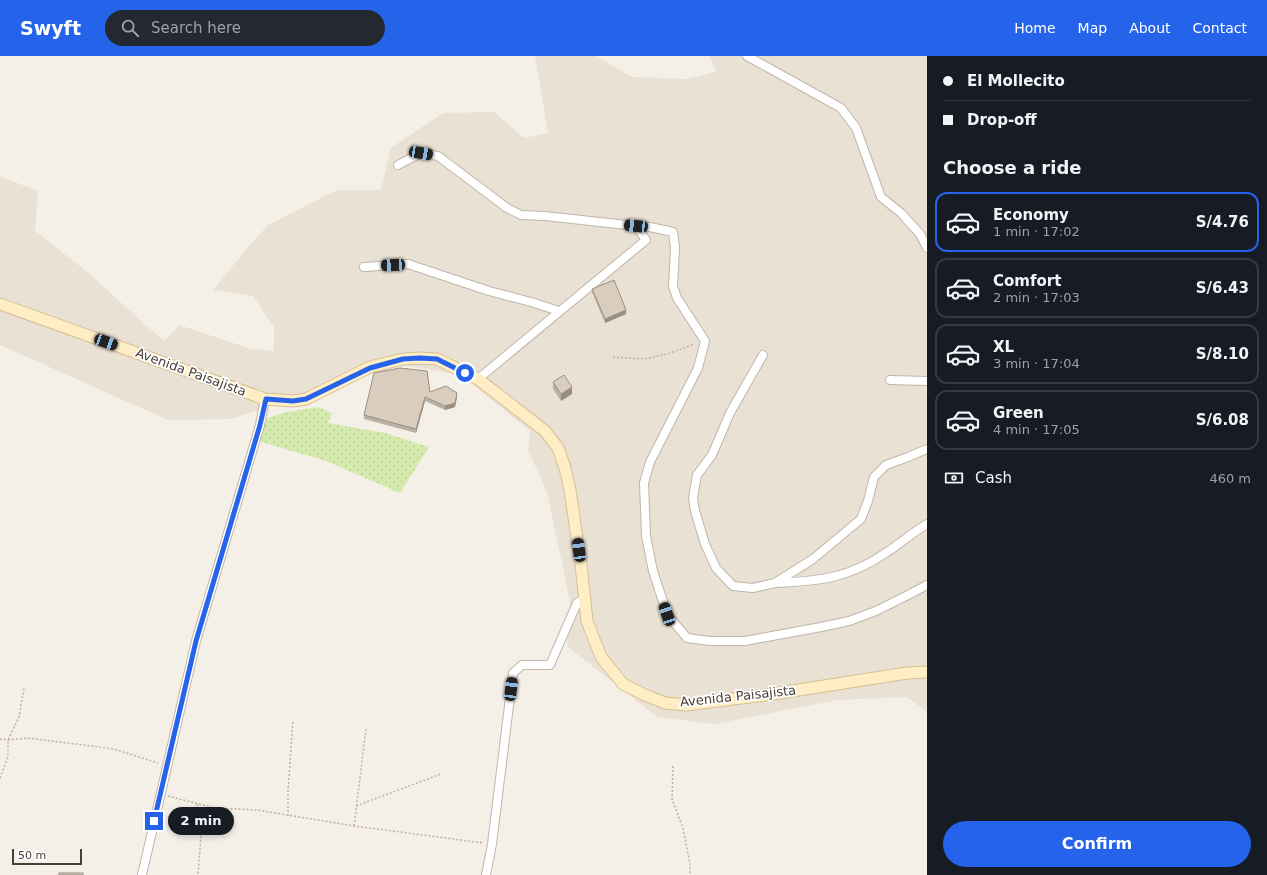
<!DOCTYPE html>
<meta charset="utf-8">
<style>
body{margin:0;font-family:"DejaVu Sans",sans-serif;background:#242831;color:#f1f3f6;height:100vh;display:flex;flex-direction:column;font-size:15px;white-space:nowrap}
*{box-sizing:border-box;margin:0}
p{font-size:13px;color:#9ea1a6}
.icon{flex:none;width:22px;height:22px;fill:none;stroke:currentColor;stroke-width:2;stroke-linecap:round;stroke-linejoin:round}
.map{position:relative;flex:1;overflow:hidden}
.details{display:flex;flex-direction:column;background:#171b24;width:340px}
.details>*{flex:none}
.banner{display:grid;align-content:center;height:88px;padding:0 16px;background:#171b24}
.scale{position:absolute;left:12px;bottom:10px;width:70px;box-sizing:border-box;padding-left:4px;border:2px solid #483f35;border-top:0;font-size:11px;line-height:14px;white-space:nowrap;color:#483f35;-webkit-text-stroke:3px #fff;paint-order:stroke}
.end{position:absolute;width:18px;height:18px;margin:-9px;border:5px solid #2563eb;background:#fff;box-shadow:0 0 0 2px #fff}
.from{border-radius:50%}
.bubble{position:absolute;height:28px;border-radius:14px;background:#171b24;box-shadow:0 2px 6px #0003;font-size:13px;font-weight:800;line-height:28px;text-align:center}
.car{position:absolute;width:12px;height:24px;margin:-12px -6px;border-radius:5px;box-shadow:0 0 3px 1px #0007;background:linear-gradient(#222 24%,#8ab4d8 0 40%,#222 0 76%,#8ab4d8 0 86%,#222 0)}
.banner b{display:flex;align-items:center;gap:14px;height:38px;font-size:15px}
.banner b+b{border-top:1px solid #363941}
.banner i{width:10px;height:10px;background:#f1f3f6}
ul{padding:0;list-style:none}
li{display:flex;align-items:center;gap:12px;height:60px;margin:0 8px 6px;padding:0 8px;border:2px solid #363941;border-radius:12px}
li div{flex:1}
li b{display:block;font-size:15px}
li em{font-style:normal;font-weight:800}
li.selected{border-color:#2563eb}
li>.icon{width:36px;height:36px;stroke-width:1.5}
h2{padding:0 16px;font-size:18px;line-height:48px}
.pay{display:flex;align-items:center;gap:10px;height:44px;padding:0 16px;font-size:15px}
.pay p{margin-inline-start:auto}
.button{display:flex;gap:8px;margin-top:auto;padding:8px 16px}
.button a{flex:1;height:46px;border-radius:24px;background:#2563eb;color:#fff;font-size:16px;font-weight:800;line-height:46px;text-align:center}
header{display:flex;align-items:center;gap:24px;box-sizing:border-box;height:56px;padding:0 20px;background:#2563eb;color:#fff}
header strong{font-size:19px}
nav{display:flex;gap:22px;margin-inline-start:auto;font-size:14px}
.search{width:280px;height:36px;background:#242831;display:flex;align-items:center;gap:10px;box-sizing:border-box;padding:0 14px;border-radius:22px;color:#9ea1a6;font-size:15px}
main{display:flex;flex:1;min-height:0}
.map>svg:first-child{display:block}
.residential{fill:#e9e1d4}
.grass{fill:url(#grass-dots)}
.lines{fill:none;stroke-linecap:round;stroke-linejoin:round}
.street-casing{stroke:#c0b6a9;stroke-width:10}
.secondary-casing{stroke:#d7c094;stroke-width:13}
.path{stroke:#c3b199;stroke-width:1.5;stroke-dasharray:2 2;stroke-linecap:butt}
.street{stroke:#fff;stroke-width:8}
.secondary{stroke:#ffedc6;stroke-width:11}
.wall{fill:#bbb0a3}
.shaded-wall{fill:#999085}
.building{fill:#dacdbe;stroke:#999085}
.route{stroke:#2563eb;stroke-width:5}
.labels{text-anchor:middle;dominant-baseline:central;stroke-width:3.5;stroke-linejoin:round;paint-order:stroke}
.street-label{font-size:13px;fill:#483f35;stroke:#fff}
</style>
<header>
<strong>Swyft</strong>
<div class="search"><svg class="icon" aria-label="search" viewBox="0 0 24 24"><circle cx="10" cy="10" r="6"/><path d="M15 15l6 6"/></svg>Search here</div>
<nav><a>Home</a><a>Map</a><a>About</a><a>Contact</a></nav>
</header>
<main>
<div class="map">
<svg width="927" height="819" viewBox="0 0 927 819">
<defs>
<pattern id="grass-dots" width="8" height="8" patternUnits="userSpaceOnUse"><rect width="8" height="8" fill="#d4ebad"/><path d="M2 2h.1M6 6h.1" fill="none" stroke="#b8cb95" stroke-width="1.8" stroke-linecap="round"/></pattern>
</defs>
<rect width="100%" height="100%" fill="#f4efe7"/>
<polygon class="residential" points="535,0 596,0 632,21 686,23 716,16 710,0 927,0 927,656 907,641 838,644 714,668 657,661 567,590 570,546 547,436 528,394 530,375 461,319 398,308 231,363 168,364 0,289 0,121 4,122 38,135 35,175 90,218 143,267 165,285 179,269 251,293 274,295 274,271 253,240 213,234 250,189 268,169 337,134 381,134 391,92 443,57 494,56 524,82 548,77"/>
<polygon class="grass" points="318,351 332,357 328,367 385,377 429,391 400,437 326,405 258,385 262,364 287,356"/>
<g class="lines">
<defs>
<g id="street">
<polyline points="747,0 841,52 856,72 881,141 901,157 920,178 927,192"/>
<polyline points="398,109 421,97 438,100 507,152 521,159 545,160 636,170 646,184 478,323"/>
<polyline points="636,170 650,171 673,176 675,192 673,230 677,242 705,285 698,312 650,406 644,427 646,480 653,515 667,558 687,582 710,585 745,585 821,571 849,565 876,555 912,537 927,529"/>
<polyline points="364,211 408,208 489,235 531,246 559,255"/>
<polyline points="763,299 730,357 712,399 697,419 693,442 695,455 705,488 716,512 733,530 753,532 775,527 813,503 861,463 868,445 874,421 886,409 908,401 927,393"/>
<polyline points="890,324 927,325"/>
<path d="M777,527C820,525 850,522 887,496C901,487 913,476 927,468"/>
<polyline points="142,819 196,585 260,369 265,343"/>
<polyline points="486,819 492,788 513,617 522,609 550,609 577,547 584,543"/>
</g>
<polyline id="secondary" points="0,248 265,343 293,345 306,343 370,311 403,303 419,302 437,303 478,323 545,375 558,392 565,412 570,434 581,509 587,565 601,601 623,628 645,639 665,647 686,649 773,638 907,617 927,616"/>
</defs>
<use href="#street" class="street-casing"/>
<use href="#secondary" class="secondary-casing"/>
<g class="path">
<polyline points="613,301 644,303 667,298 695,288"/>
<polyline points="0,683 8,684 28,682 114,693 158,707"/>
<polyline points="673,710 672,743 683,772 690,808 690,819"/>
<polyline points="0,722 8,701 8,684 19,661 24,632"/>
<polyline points="168,740 215,752 257,754 354,770 484,787"/>
<polyline points="197,748 201,779 198,819"/>
<polyline points="356,750 441,718"/>
<polyline points="288,760 288,735 293,664"/>
<polyline points="354,770 366,673"/>
</g>
<use href="#street" class="street"/>
<use href="#secondary" class="secondary"/>
</g>
<g class="wall">
<polygon points="592,233 626,258 605,267 592,236"/>
<polygon points="553,326 572,338 561,345 553,333"/>
<polygon points="430,336 457,341 455,351 445,354 425,345 416,377 364,363 364,359"/>
</g>
<g class="shaded-wall">
<polygon points="626,254 626,258 605,267 605,263"/>
<polygon points="572,331 572,338 561,345 561,338"/>
<polygon points="457,337 457,341 455,351 445,354 445,350"/>
<polygon points="425,341 425,345 416,377 416,373"/>
</g>
<g class="building">
<polygon points="614,224 626,254 605,263 592,233"/>
<polygon points="400,312 427,315 430,336 446,330 457,337 455,347 445,350 425,341 416,373 364,359 374,317"/>
<polygon points="564,319 572,331 561,338 553,326"/>
<rect x="59" y="817" width="24" height="2"/>
</g>
<g class="lines">
<polyline class="route" points="154,765 196,585 260,369 266,343 293,345 306,343 370,312 403,303 420,302 437,303 465,317"/>
</g>
<g class="labels">
<g class="street-label">
<text transform="translate(191 316) rotate(20)">Avenida Paisajista</text>
<text transform="translate(738 640) rotate(-6)">Avenida Paisajista</text>
</g>
</g>
</svg>
<div class="scale">50 m</div>
<i class="end from" style="left:465px;top:317px"></i>
<i class="end" style="left:154px;top:765px"></i>
<div class="bubble" style="left:168px;top:751px;width:66px">2 min</div>
<i class="car" style="left:421px;top:97px;rotate:100deg"></i>
<i class="car" style="left:636px;top:170px;rotate:276deg"></i>
<i class="car" style="left:393px;top:209px;rotate:267deg"></i>
<i class="car" style="left:106px;top:286px;rotate:110deg"></i>
<i class="car" style="left:579px;top:494px;rotate:352deg"></i>
<i class="car" style="left:667px;top:558px;rotate:341deg"></i>
<i class="car" style="left:511px;top:633px;rotate:7deg"></i>
</div>
<section class="details">
<div class="banner">
<b><i class="from"></i>El Mollecito</b>
<b><i></i>Drop-off</b>
</div>
<h2>Choose a ride</h2>
<ul>
<li class="selected"><svg class="icon" aria-label="car" viewBox="0 0 24 24"><path d="M5 17H2v-5l4-1 3-4h7l3 4 3 1v5h-3M9 17h6M6 11h13"/><circle cx="7" cy="17" r="2"/><circle cx="17" cy="17" r="2"/></svg><div><b>Economy</b><p>1 min · 17:02</p></div><em>S/4.76</em></li>
<li><svg class="icon" aria-label="car" viewBox="0 0 24 24"><path d="M5 17H2v-5l4-1 3-4h7l3 4 3 1v5h-3M9 17h6M6 11h13"/><circle cx="7" cy="17" r="2"/><circle cx="17" cy="17" r="2"/></svg><div><b>Comfort</b><p>2 min · 17:03</p></div><em>S/6.43</em></li>
<li><svg class="icon" aria-label="car" viewBox="0 0 24 24"><path d="M5 17H2v-5l4-1 3-4h7l3 4 3 1v5h-3M9 17h6M6 11h13"/><circle cx="7" cy="17" r="2"/><circle cx="17" cy="17" r="2"/></svg><div><b>XL</b><p>3 min · 17:04</p></div><em>S/8.10</em></li>
<li><svg class="icon" aria-label="car" viewBox="0 0 24 24"><path d="M5 17H2v-5l4-1 3-4h7l3 4 3 1v5h-3M9 17h6M6 11h13"/><circle cx="7" cy="17" r="2"/><circle cx="17" cy="17" r="2"/></svg><div><b>Green</b><p>4 min · 17:05</p></div><em>S/6.08</em></li>
</ul>
<div class="pay"><svg class="icon" aria-label="cash" viewBox="0 0 24 24"><path d="M3 7h18v10H3z"/><circle cx="12" cy="12" r="2"/></svg>Cash<p>460 m</p></div>
<div class="button"><a>Confirm</a></div>
</section>
</main>
